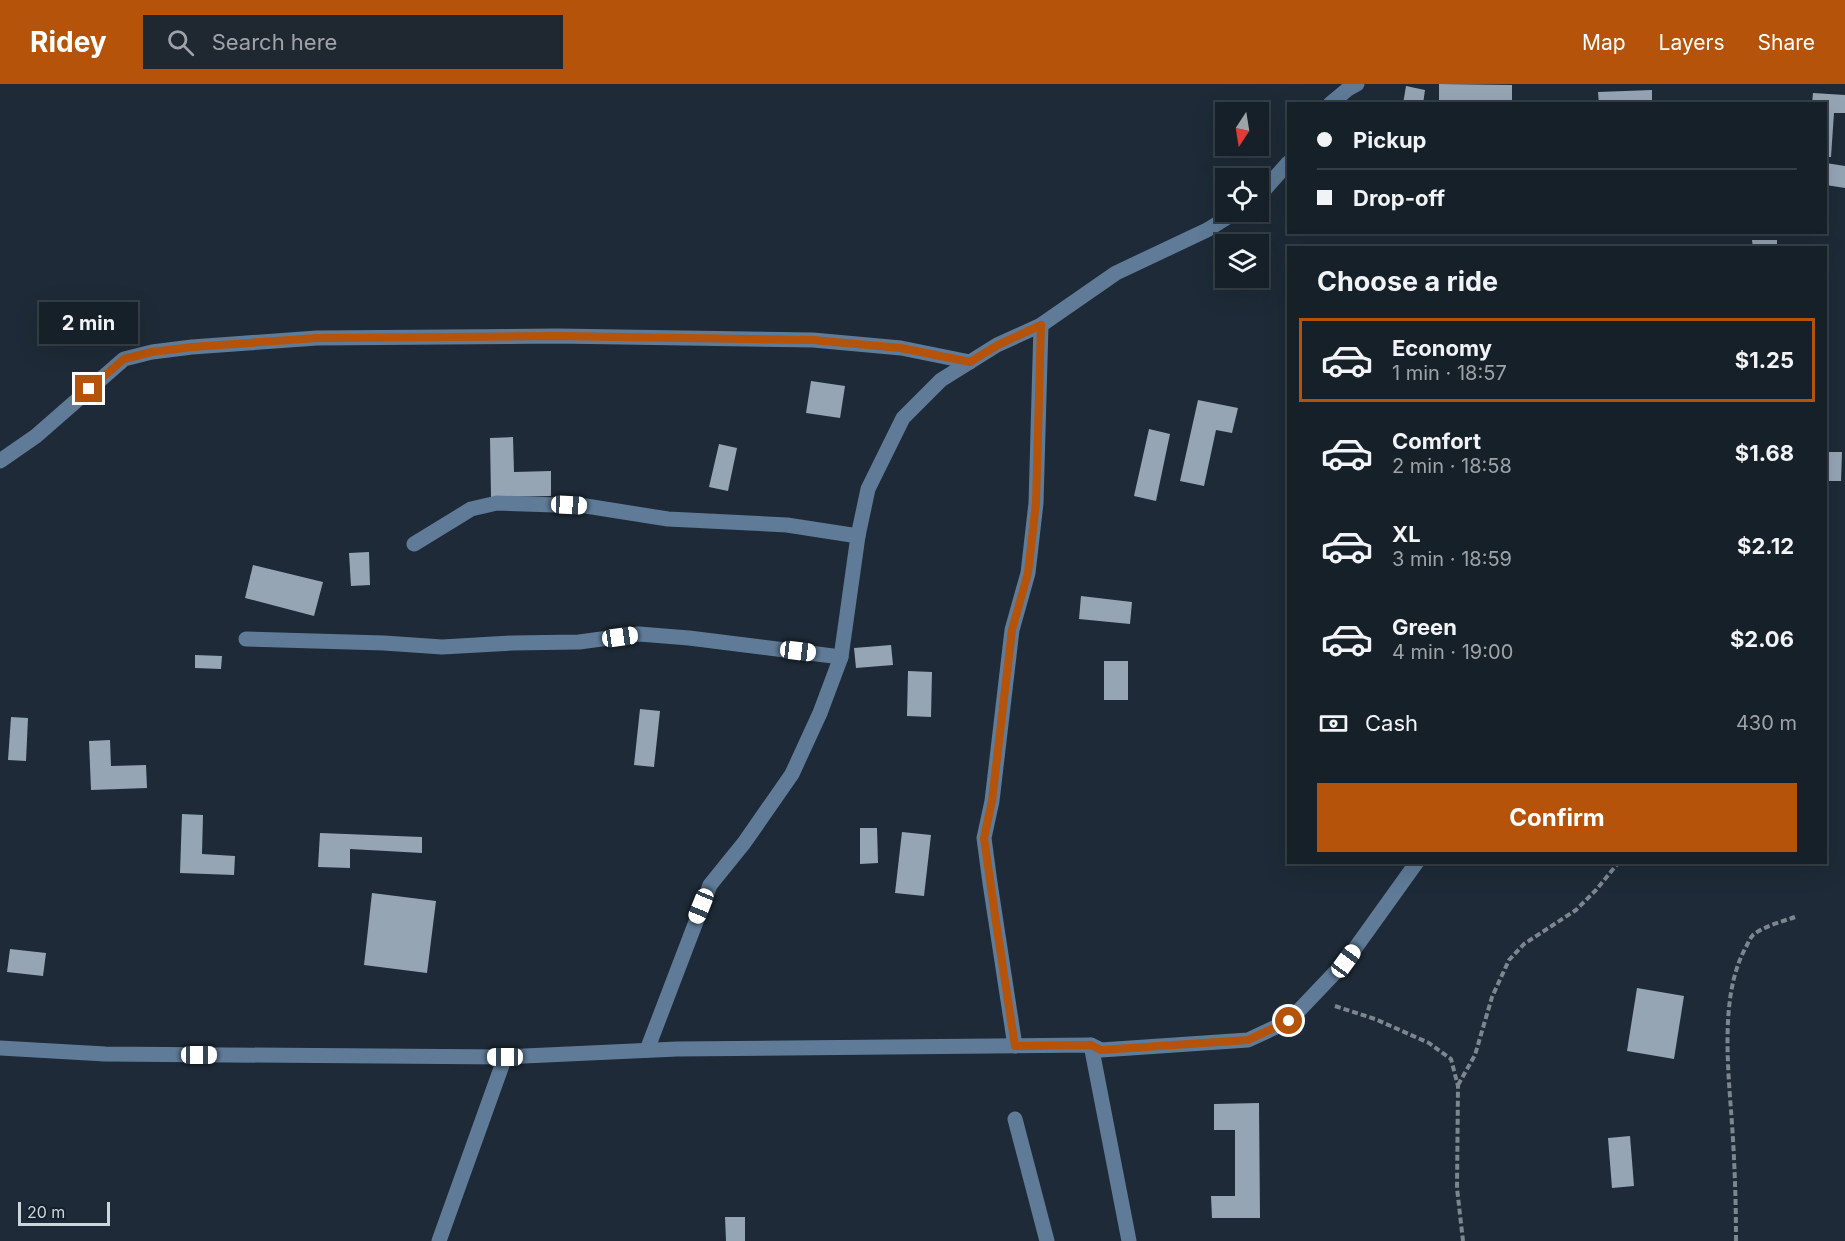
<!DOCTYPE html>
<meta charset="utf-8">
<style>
body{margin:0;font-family:Inter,sans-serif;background:#1f2831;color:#f1f3f6;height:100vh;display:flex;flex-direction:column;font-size:22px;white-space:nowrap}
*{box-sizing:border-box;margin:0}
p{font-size:20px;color:#9ea3a8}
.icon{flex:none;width:33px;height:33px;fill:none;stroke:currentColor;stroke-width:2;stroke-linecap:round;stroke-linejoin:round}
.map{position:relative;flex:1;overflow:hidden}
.panel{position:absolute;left:1287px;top:162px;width:540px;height:618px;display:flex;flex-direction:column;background:#162029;border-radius:0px;box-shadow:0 6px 24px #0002,0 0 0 2px #353e46}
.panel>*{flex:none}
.guide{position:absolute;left:1287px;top:18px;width:540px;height:132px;border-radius:0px;box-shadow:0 6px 24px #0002,0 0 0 2px #353e46;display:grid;align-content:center;height:132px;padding:0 30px;background:#162029}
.needle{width:39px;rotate:192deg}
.tools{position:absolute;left:1215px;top:18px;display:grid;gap:12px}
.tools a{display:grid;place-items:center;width:54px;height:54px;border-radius:0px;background:#162029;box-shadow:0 6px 24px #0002,0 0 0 2px #353e46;font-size:30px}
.scale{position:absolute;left:18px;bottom:15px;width:92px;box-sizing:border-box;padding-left:6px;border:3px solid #cdd5dd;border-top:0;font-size:16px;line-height:21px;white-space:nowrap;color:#cdd5dd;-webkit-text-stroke:4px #15212d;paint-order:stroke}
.end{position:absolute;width:27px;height:27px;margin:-14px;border:8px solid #b45309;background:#fff;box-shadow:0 0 0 3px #fff}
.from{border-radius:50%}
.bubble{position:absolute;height:42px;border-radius:0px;background:#162029;box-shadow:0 6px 24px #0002,0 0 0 2px #353e46;font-size:20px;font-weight:700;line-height:42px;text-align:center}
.car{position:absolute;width:18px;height:36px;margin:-18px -9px;border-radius:8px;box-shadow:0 0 4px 2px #0007;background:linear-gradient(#fff 24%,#345 0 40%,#fff 0 76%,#345 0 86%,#fff 0)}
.guide b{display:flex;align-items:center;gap:21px;height:57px;font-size:22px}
.guide b+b{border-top:2px solid #353e46}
.guide i{width:15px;height:15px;background:#f1f3f6}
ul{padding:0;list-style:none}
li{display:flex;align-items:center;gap:18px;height:84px;margin:0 12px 9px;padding:0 18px;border:3px solid transparent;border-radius:0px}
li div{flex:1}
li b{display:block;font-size:22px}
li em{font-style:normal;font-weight:700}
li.current{border-color:#b45309}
li>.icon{width:54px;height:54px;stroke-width:1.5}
h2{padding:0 30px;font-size:27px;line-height:72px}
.pay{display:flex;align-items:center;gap:15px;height:66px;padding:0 30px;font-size:22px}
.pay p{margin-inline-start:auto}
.cta{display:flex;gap:12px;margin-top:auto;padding:12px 30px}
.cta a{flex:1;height:69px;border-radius:0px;background:#b45309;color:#fff;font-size:24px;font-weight:700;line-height:69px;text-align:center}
header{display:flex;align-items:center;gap:36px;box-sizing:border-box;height:84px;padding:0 30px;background:#b45309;color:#fff}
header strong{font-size:28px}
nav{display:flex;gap:33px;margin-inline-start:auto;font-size:21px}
.search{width:420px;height:54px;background:#1f2831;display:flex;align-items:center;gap:15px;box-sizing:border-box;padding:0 21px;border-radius:0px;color:#9ea3a8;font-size:22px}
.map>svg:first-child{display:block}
.building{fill:#96a5b4}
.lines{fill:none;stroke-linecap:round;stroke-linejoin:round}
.path{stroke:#7c8691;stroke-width:4;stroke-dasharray:6 3;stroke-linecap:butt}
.minor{stroke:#5f7b97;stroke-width:15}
.route{stroke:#b45309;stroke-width:8}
</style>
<header>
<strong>Ridey</strong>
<div class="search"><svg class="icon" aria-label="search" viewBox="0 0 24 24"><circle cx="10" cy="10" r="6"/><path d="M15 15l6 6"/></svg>Search here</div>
<nav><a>Map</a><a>Layers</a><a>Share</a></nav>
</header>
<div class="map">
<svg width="1845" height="1157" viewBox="0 0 1845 1157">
<rect width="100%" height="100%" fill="#1e2a37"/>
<g class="building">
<polygon points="1439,0 1512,1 1512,20 1439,20"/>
<polygon points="1406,2 1425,6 1423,20 1403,20"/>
<polygon points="1652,6 1652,20 1599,20 1598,8"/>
<polygon points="1813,9 1845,11 1845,29 1834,29 1831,73 1826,73 1826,20 1812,20"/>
<polygon points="1826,79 1845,82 1845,104 1826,101"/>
<polygon points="1752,156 1777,156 1777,164 1753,164"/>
<polygon points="811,297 845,302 840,334 806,329"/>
<polygon points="1198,316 1238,324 1232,349 1216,346 1204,402 1180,397"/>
<polygon points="1149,345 1170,350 1156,417 1134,412"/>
<polygon points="513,353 514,388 551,387 551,412 491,413 490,354"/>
<polygon points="719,360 737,364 728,407 709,403"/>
<polygon points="1826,368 1842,368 1841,397 1826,397"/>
<polygon points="369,468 370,501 351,502 349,469"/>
<polygon points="253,481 323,498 314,532 245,514"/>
<polygon points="1081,512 1132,518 1130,540 1079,535"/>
<polygon points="891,561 893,581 856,584 854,564"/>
<polygon points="195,571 222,572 221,585 195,584"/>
<rect x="1104" y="577" width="24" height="39"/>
<polygon points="908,587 932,588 931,633 907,632"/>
<polygon points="640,625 660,627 654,683 634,681"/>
<polygon points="11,633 28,634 26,677 8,676"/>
<polygon points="110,656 111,682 146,681 147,704 91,706 89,657"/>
<polygon points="182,730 203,731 202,770 235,772 234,791 180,789"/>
<polygon points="860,744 877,744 878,779 860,780"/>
<polygon points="902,748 931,751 924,812 895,809"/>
<polygon points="320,749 422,753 422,769 350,765 350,784 318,783"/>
<polygon points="372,809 436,817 427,889 364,881"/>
<polygon points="10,865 46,869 43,892 7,888"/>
<polygon points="1637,904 1684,912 1674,975 1627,967"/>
<polygon points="1259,1019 1260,1134 1212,1134 1211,1112 1235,1112 1235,1046 1214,1046 1214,1020"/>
<polygon points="1630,1052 1634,1102 1612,1104 1608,1054"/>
<polygon points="725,1133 745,1133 745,1157 726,1157"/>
</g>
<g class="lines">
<g class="path">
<polyline points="1335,922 1375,935 1429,959 1451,975 1458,1002 1457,1104 1463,1157"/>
<polyline points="1458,1001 1475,971 1492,913 1509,876 1524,860 1576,826 1596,806 1619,778"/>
<path d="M1736,1157C1736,1123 1735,1090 1733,1056C1730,998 1717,915 1746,863C1748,859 1750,854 1753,851C1764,842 1781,838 1795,833"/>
</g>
<g class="minor">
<polyline points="1330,20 1348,5 1357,0"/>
<polyline points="1258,113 1288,79"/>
<polyline points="0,377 36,352 124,275 152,268 192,263 317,254 557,252 813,256 901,264 970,278"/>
<polyline points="414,460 471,425 497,419 586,422 668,435 787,441 858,452"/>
<polyline points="246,555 384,559 442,563 512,559 579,558 639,550 689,554 841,573"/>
<polyline points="1091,961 1101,966 1248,956 1289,937 1346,877 1417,778"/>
<polyline points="1015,962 990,799 984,754 992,717 1012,546 1028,489 1036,419 1041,241"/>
<polyline points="0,964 105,970 505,973 677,965 1091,961 1129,1157"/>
<polyline points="647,966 710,801 744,759 792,690 820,629 841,573 858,452 868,405 903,334 941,296 997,261 1041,241 1116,189 1207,146 1236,128"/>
<polyline points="1015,1035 1047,1157"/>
<polyline points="439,1157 505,973"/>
</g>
</g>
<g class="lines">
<polyline class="route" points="89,305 124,275 152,268 192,263 317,254 557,252 813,256 901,264 970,278 998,261 1041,241 1036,419 1028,489 1012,546 992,717 984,754 997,845 1015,962 1091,961 1101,966 1248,956 1289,937"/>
</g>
</svg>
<div class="tools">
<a><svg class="needle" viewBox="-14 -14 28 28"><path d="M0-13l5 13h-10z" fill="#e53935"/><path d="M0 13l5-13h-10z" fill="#9ea3a8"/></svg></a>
<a><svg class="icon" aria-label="locate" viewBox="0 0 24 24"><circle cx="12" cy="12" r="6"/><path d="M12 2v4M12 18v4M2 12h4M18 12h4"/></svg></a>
<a><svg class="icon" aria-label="layers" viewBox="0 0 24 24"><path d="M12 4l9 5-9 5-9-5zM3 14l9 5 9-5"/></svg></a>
</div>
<div class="scale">20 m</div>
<i class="end from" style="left:1289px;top:937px"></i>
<i class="end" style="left:89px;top:305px"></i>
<div class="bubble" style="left:39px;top:218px;width:99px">2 min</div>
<i class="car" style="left:569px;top:421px;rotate:93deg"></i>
<i class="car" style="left:620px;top:553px;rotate:82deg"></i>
<i class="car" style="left:798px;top:567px;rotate:97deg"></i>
<i class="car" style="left:701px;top:822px;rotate:202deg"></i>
<i class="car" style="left:1346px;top:877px;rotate:36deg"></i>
<i class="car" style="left:199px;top:971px;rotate:90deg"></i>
<i class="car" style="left:505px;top:973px;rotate:270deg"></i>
<div class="guide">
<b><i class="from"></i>Pickup</b>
<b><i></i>Drop-off</b>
</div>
<section class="panel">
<h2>Choose a ride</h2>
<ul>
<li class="current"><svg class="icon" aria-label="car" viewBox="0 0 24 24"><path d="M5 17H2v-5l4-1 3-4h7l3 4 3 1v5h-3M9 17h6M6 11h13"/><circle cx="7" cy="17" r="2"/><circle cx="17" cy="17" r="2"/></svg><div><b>Economy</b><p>1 min · 18:57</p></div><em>$1.25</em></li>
<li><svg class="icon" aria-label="car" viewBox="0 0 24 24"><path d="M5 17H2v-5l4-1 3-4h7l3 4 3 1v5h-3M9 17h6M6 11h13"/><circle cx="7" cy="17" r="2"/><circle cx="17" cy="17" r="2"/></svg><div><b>Comfort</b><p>2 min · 18:58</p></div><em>$1.68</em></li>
<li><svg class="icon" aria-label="car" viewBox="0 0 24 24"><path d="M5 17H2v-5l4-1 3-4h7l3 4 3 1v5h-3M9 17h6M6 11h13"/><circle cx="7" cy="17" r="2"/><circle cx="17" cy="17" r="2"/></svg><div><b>XL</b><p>3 min · 18:59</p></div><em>$2.12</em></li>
<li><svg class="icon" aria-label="car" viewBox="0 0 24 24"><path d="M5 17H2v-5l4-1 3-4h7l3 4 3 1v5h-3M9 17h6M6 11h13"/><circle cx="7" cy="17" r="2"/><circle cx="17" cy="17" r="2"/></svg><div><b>Green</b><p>4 min · 19:00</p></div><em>$2.06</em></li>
</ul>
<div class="pay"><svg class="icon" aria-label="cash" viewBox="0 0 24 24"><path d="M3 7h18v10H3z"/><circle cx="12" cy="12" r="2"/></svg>Cash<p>430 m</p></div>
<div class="cta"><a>Confirm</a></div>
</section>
</div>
